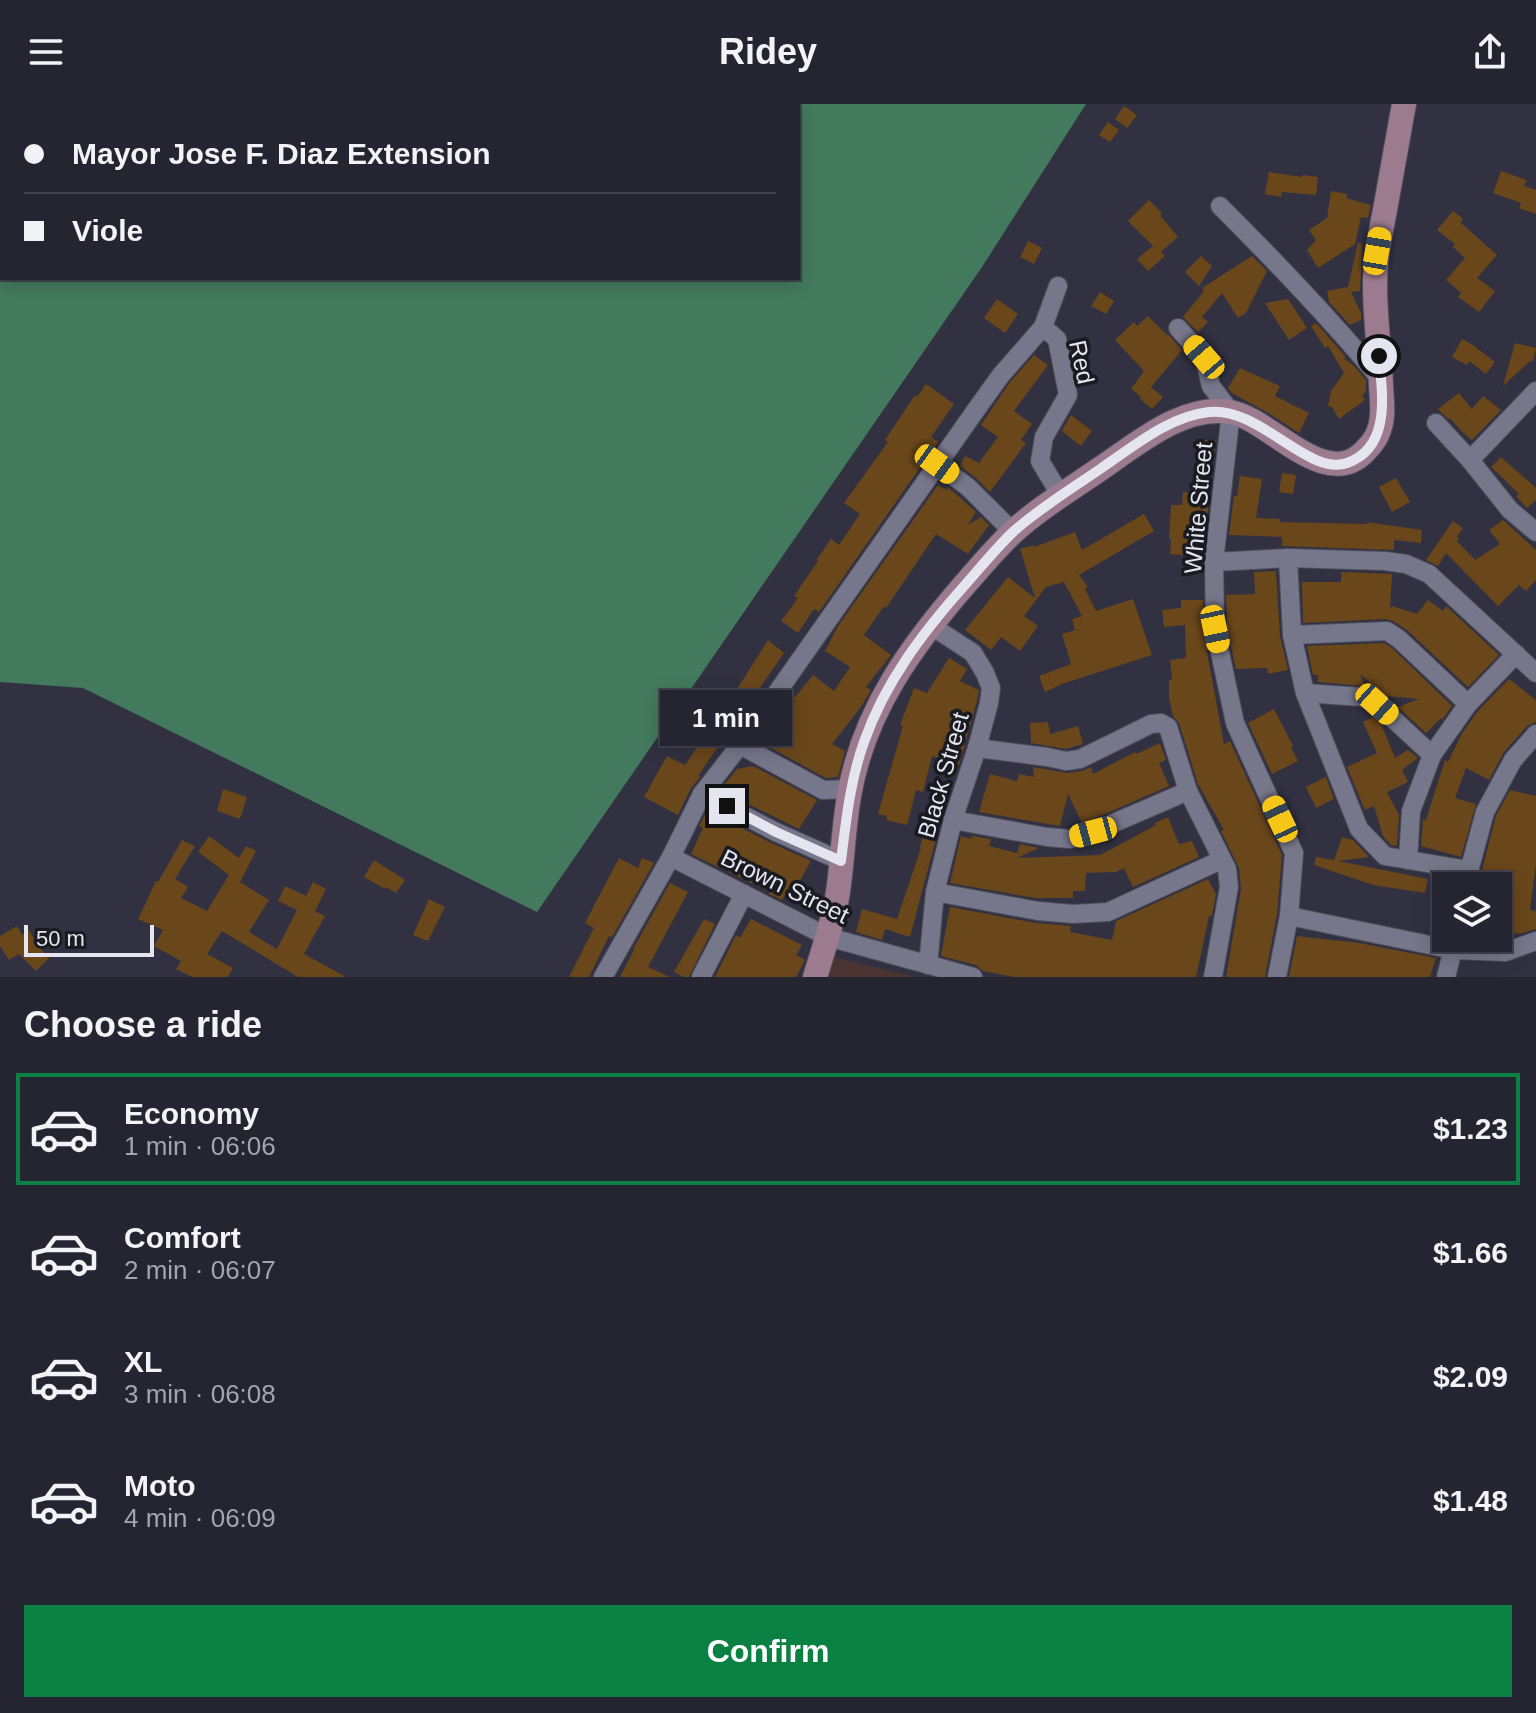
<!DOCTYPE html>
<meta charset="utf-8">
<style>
body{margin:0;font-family:Helvetica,sans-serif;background:#31313e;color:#f1f3f6;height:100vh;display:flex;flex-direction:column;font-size:30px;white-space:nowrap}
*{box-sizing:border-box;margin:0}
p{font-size:26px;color:#a3a5ac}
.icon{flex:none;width:44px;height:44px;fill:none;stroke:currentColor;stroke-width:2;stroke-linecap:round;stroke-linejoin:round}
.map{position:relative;height:873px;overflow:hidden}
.details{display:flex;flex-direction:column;background:#252532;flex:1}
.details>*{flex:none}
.guide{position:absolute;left:0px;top:0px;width:800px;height:176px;box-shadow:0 4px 20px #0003,0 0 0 2px #42424d;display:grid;align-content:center;height:176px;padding:0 24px;background:#252532}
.controls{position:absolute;left:1432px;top:768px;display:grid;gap:16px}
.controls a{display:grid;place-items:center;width:80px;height:80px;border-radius:0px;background:#252532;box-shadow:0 4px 20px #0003,0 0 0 2px #42424d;font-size:40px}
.scale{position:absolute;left:24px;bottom:20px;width:130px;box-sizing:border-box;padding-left:8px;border:4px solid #e5e5f0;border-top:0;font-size:22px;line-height:28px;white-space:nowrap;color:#e5e5f0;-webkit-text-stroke:6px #1a1a21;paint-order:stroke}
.end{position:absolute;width:36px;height:36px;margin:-18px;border:10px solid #e5e5f0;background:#111;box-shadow:0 0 0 4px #111}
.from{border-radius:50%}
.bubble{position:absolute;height:56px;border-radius:0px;background:#252532;box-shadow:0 4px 20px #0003,0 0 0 2px #42424d;font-size:26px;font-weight:700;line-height:56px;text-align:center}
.car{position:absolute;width:24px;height:48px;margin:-24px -12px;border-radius:10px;box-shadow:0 0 6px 2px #0007;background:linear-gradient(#f5c518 24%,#345 0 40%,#f5c518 0 76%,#345 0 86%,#f5c518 0)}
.guide b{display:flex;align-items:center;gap:28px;height:76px;font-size:30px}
.guide b+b{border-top:2px solid #42424d}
.guide i{width:20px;height:20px;background:#f1f3f6}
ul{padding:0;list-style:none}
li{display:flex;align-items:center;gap:24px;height:112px;margin:0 16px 12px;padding:0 8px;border:4px solid transparent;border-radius:0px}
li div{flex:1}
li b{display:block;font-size:30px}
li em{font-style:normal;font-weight:700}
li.active{border-color:#0b8043}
li>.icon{width:72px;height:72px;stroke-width:1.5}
h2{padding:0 24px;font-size:36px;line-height:96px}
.button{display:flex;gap:16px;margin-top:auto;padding:16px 24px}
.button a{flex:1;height:92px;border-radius:0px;background:#0b8043;color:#fff;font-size:32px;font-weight:700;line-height:92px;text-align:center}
header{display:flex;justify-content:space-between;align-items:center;height:104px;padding:0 24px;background:#252532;font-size:36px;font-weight:700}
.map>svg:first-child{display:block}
.education{fill:#493432}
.forest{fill:#437a5d;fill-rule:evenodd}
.building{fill:#6a461b}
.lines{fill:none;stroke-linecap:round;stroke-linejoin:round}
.street-casing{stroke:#4e4e5c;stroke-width:20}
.secondary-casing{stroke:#4e4e5c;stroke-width:26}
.street{stroke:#77778b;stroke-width:18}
.secondary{stroke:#9c7b8f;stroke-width:24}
.route{stroke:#e5e5f0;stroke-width:10}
.labels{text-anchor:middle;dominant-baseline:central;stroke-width:7;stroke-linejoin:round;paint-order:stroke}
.street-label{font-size:24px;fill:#e5e5f0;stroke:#1a1a21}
</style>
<header><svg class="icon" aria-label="menu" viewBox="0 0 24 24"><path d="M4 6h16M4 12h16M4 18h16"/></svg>Ridey<svg class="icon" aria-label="share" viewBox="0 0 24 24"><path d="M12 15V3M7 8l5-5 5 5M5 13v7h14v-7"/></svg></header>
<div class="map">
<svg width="1536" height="873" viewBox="0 0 1536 873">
<rect width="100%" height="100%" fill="#313142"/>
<polygon class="education" points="834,853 916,873 827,873"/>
<path class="forest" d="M0,0H1086L982,163L537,808L83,584L0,578ZM2,2H798V174H2Z"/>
<g class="building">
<polygon points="1124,2 1137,11 1127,24 1115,15"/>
<polygon points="1108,18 1119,26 1110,38 1099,31"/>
<polygon points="1501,67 1527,76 1524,82 1536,86 1536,110 1519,104 1521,99 1493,89"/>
<polygon points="1269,68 1302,73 1303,71 1318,73 1316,91 1282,88 1281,93 1265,90"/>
<polygon points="1331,87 1347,90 1346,94 1371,101 1368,114 1361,113 1355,140 1318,164 1307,146 1316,136 1309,126 1327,114"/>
<polygon points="1149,96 1162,109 1160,111 1178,133 1161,148 1165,152 1148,167 1137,155 1153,142 1128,117"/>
<polygon points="1453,107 1463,115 1461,119 1497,151 1477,174 1495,187 1479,208 1458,193 1461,189 1446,176 1465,154 1453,143 1455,140 1437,126"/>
<polygon points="1028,137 1042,144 1034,160 1020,153"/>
<polygon points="1358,139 1361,139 1362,150 1360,187 1351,188 1361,209 1361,216 1350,221 1329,198 1327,187 1348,183"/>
<polygon points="1201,152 1212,162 1199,182 1185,168"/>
<polygon points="1252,152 1267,167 1246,209 1238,214 1222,189 1202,213 1208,218 1198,228 1183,213 1204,187 1202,184"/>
<polygon points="1100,188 1114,197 1106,210 1091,202"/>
<polygon points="997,195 1018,210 1005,229 984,214"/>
<polygon points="1288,195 1307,224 1289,236 1265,199"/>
<polygon points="1148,212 1167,231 1168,230 1182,246 1151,283 1163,293 1152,305 1139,294 1141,293 1131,285 1144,267 1115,236 1134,218 1137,222"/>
<polygon points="1316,219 1346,253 1344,255 1352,260 1366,276 1366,287 1362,292 1365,296 1339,315 1332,303 1328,302 1331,287 1344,269 1328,242 1325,244 1311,222"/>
<polygon points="1462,235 1473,241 1495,258 1486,270 1469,257 1467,261 1452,253"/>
<polygon points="1515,239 1536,244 1533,257 1530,257 1503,282"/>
<polygon points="1034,251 1048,261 1014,307 1032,320 1021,336 1026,339 990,388 976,374 960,362 965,352 979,359 998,333 981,321 1010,278"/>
<polygon points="1240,264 1280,282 1275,292 1309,309 1299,329 1270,310 1232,289 1228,284"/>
<polygon points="926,280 954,300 931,333 938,338 819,508 814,505 798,529 781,517 798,494 794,492 818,457 817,455 831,435 839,441 860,410 844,399 888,338 885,336 915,291 917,293"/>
<polygon points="1459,289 1472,305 1483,292 1501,306 1472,336 1461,327 1450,314 1448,315 1438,305"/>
<polygon points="1071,311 1092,327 1081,342 1062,327"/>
<polygon points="1204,336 1216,336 1214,352 1204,351"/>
<polygon points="1501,353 1536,384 1536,396 1527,404 1516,392 1519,390 1491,363"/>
<polygon points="1282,369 1296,371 1293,390 1279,388"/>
<polygon points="1240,372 1262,375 1256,414 1280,415 1280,418 1369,420 1366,418 1422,426 1421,439 1394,436 1394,446 1282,442 1282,433 1229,431 1234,392 1237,392"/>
<polygon points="1396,374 1410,398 1392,408 1379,383"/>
<polygon points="938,381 947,386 948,383 976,408 968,421 981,413 989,421 968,450 936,430 886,504 884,502 864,531 891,551 866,583 871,586 861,603 832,640 845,647 838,673 826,674 758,637 775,612 778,614 813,571 834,587 850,563 825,547 838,522"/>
<polygon points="1183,388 1210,390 1204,438 1195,437 1194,452 1170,450 1171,435 1169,435 1171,401 1182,401"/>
<polygon points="1144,410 1154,427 1079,471 1088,483 1085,485 1096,507 1133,495 1152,551 1062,580 1045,588 1039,572 1071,560 1062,530 1075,526 1072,515 1082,512 1064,478 1046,483 1024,512 1038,522 1020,547 1001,533 991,546 965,526 1008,473 1035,494 1020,445 1034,441 1034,443 1075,428 1082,446"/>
<polygon points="1503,416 1536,446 1536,476 1526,487 1519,481 1498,502 1446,449 1438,462 1426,456 1453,417 1463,424 1457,433 1459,435 1457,437 1475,456 1500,440 1489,426"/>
<polygon points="1276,467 1280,532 1288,566 1268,570 1267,564 1236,565 1227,524 1226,491 1255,490 1254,468"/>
<polygon points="1341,468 1392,470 1390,504 1392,502 1417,510 1428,496 1443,507 1446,502 1499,551 1468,583 1407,526 1393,517 1386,515 1303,519 1302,478 1341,478"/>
<polygon points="1181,496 1203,496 1204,532 1224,640 1230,637 1282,751 1277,810 1265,873 1226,873 1241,785 1239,764 1221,727 1224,726 1198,680 1179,619 1173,612 1169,594 1169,576 1172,576 1170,556 1186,554 1185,521 1164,523 1162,506 1181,504"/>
<polygon points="768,536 784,549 749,600 753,602 733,631 728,628 698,672 701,672 691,684 678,711 644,693 667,652 685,661 717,613 706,606 717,590 729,598"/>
<polygon points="1384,539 1392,544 1452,602 1442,616 1441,614 1426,629 1398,603 1419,595 1386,592 1360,570 1365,582 1318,578 1318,571 1313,571 1307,542"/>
<polygon points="949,554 967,565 960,577 979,586 977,597 959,661 932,652 923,688 916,686 907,721 886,716 887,712 878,710 903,622 900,621 914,584 927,589"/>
<polygon points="1509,575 1536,596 1536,618 1527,622 1504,648 1489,676 1466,664 1455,694 1476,700 1461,753 1421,742 1423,715 1426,716 1445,656 1448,658 1461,631 1477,608"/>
<polygon points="1274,605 1293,642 1291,643 1298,657 1272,670 1248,619"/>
<polygon points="1374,613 1381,620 1395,654 1408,646 1418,654 1402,666 1408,678 1387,688 1399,711 1397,742 1391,741 1383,732 1374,702 1365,706 1347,663 1377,649 1363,618"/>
<polygon points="1048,618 1050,630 1078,622 1083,640 1066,645 1031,639 1030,619"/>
<polygon points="1160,639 1166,656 1159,659 1169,682 1089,717 1082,719 1068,690 1060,722 979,708 990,670 1017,677 1019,670 1034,673 1033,663 1067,669 1082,667 1091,663 1093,670 1135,648 1136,650"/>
<polygon points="753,662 817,696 799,725 720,686 737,665"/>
<polygon points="1326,673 1334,695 1316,704 1306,683"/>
<polygon points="223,685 247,693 240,715 217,707"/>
<polygon points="1510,686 1536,692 1536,760 1530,806 1536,807 1536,825 1519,830 1498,827 1498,782 1480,782 1482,766 1496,712"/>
<polygon points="707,706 771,739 811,757 798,780 792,777 782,796 769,790 770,788 691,750 703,724 699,722"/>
<polygon points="1168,713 1179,740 1192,737 1199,753 1133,783 1124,764 1116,768 1086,769 1085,787 1073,787 1073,794 1035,794 950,779 961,732 971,735 972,732 991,735 989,742 1017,749 1020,740 1039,744 1017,754 1100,751 1145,727 1156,721 1155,719"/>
<polygon points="924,728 937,731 910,833 885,825 882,836 856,828 862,805 897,815 921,744 920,744"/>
<polygon points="209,732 239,754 246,742 256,747 240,778 269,796 249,828 277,845 297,806 278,797 285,782 306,792 313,778 326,785 315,807 325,812 304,850 346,873 298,873 222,827 207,850 233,864 228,873 192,873 176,865 181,857 154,842 163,826 138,815 156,777 158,778 182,736 195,742 175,775 188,783 181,794 207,807 229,771 198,748"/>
<polygon points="1342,733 1353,736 1369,753 1338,757 1428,775 1425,789 1373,781 1314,761 1316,753 1334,756"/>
<polygon points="619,754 638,764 642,754 654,759 612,833 609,832 589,873 569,873 594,824 585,819"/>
<polygon points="374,756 405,776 396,789 386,783 385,785 364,773"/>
<polygon points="1208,775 1216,790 1212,812 1209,812 1196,873 1014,873 983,867 976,861 941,852 950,803 1036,819 1071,822 1070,828 1112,836 1116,817"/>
<polygon points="670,779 688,788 648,863 670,873 620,873 634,846 633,845"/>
<polygon points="429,795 445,803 428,837 413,831"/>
<polygon points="704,815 715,820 689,873 684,873 674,868"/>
<polygon points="751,815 802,841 796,851 805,856 796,873 715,873 736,831 740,834"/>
<polygon points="17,822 22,831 29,826 38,842 49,854 36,867 19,850 9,856 0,842 0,832"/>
<polygon points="1297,832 1359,839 1436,854 1430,873 1289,873"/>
</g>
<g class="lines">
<defs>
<g id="street">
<path d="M1220,102C1276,158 1331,215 1381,276"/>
<polyline points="1043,223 1057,235 1068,291 1044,333 1040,357 1061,392"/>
<polyline points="1178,224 1204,253 1211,282 1231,308 1214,458 1215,525 1235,619 1294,749 1289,812 1277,873"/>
<polyline points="1436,319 1470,356 1510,406 1536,428"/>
<polyline points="1470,356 1536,287"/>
<polyline points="937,360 968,383 1013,428"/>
<polyline points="1288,454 1292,531 1305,589 1359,725 1385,752 1468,766"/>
<polyline points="1214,458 1288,454 1385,457 1406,460 1429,470 1536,569"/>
<polyline points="1292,531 1387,527 1399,535 1468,600"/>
<polyline points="1305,589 1362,593 1377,600 1432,651"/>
<polyline points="740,641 823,686 850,685"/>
<polyline points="977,644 1047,653 1066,657 1080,655 1151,620 1161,619 1168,623 1188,687 1227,765 1229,783 1213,873"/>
<polyline points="702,690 776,728 841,757"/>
<polyline points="953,716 1047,733 1070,735 1093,728 1188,687"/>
<polyline points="671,753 828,833 973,873"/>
<polyline points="1408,756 1411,707 1432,651 1468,600 1516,550"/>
<polyline points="1465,782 1485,708 1513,656 1536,630"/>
<polyline points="935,788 1038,807 1073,810 1108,808 1221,756"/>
<polyline points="1289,812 1454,846 1505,848 1536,837"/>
<polyline points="928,861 935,788 953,716 977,644 989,599 991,584 985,569 973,549 930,521"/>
<polyline points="603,873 671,753 702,690 740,641 978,303 1001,271 1043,223 1058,182"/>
<polyline points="701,873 744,790"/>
<polyline points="1446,873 1455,837"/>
</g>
<path id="secondary" d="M815,873C823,847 832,821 837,794C843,759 843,722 850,687C865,605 913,540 966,479C981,462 996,444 1013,428C1039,404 1071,385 1100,365C1137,340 1183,300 1230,308C1271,315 1325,389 1365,347C1370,342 1377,333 1379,326C1384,313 1382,297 1381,282C1380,249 1375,215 1375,181C1375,156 1380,131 1385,106C1391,71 1398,35 1404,0"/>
</defs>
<use href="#street" class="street-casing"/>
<use href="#secondary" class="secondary-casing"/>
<use href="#street" class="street"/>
<use href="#secondary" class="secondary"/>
</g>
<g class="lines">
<path class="route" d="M727,702L776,728L841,757C846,717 850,677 864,638C885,578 923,528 965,481C981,463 996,444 1014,427C1041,403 1073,384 1103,363C1134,342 1170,312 1209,308C1259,302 1309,373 1347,359C1392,343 1382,289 1379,252"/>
</g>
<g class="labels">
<g class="street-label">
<text transform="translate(1082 258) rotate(78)">Red</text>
<text transform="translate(1198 404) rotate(-85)">White Street</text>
<text transform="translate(943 671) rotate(-74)">Black Street</text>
<text transform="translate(785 782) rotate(26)">Brown Street</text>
</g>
</g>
</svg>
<div class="controls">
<a><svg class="icon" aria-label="layers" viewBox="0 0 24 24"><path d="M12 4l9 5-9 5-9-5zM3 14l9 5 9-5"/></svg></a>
</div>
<div class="scale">50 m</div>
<i class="end from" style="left:1379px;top:252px"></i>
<i class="end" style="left:727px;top:702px"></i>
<div class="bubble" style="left:660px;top:586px;width:132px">1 min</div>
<i class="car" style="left:1377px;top:147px;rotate:10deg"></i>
<i class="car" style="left:1204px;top:253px;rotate:319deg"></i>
<i class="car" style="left:937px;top:360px;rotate:126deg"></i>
<i class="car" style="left:1215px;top:525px;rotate:168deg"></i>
<i class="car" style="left:1377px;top:600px;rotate:132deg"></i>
<i class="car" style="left:1280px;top:715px;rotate:335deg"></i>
<i class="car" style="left:1093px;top:728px;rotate:255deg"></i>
<div class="guide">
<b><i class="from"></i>Mayor Jose F. Diaz Extension</b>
<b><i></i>Viole</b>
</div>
</div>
<section class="details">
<h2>Choose a ride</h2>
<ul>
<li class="active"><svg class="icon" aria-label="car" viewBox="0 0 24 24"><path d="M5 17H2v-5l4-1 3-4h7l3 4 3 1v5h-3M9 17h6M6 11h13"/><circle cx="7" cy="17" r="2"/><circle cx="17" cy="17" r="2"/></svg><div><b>Economy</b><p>1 min · 06:06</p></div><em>$1.23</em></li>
<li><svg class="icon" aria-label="car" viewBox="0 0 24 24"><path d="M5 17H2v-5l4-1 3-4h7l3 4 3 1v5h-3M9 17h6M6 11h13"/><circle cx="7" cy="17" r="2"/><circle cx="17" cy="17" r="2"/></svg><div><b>Comfort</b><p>2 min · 06:07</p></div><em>$1.66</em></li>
<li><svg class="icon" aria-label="car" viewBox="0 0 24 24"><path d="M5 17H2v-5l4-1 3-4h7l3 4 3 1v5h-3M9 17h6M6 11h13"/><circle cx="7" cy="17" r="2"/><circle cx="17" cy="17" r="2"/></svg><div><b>XL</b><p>3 min · 06:08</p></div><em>$2.09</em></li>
<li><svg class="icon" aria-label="car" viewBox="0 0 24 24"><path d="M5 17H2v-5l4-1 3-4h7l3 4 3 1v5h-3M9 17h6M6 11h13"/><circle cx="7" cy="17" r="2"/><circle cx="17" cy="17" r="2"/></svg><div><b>Moto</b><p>4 min · 06:09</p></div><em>$1.48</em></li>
</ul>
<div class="button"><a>Confirm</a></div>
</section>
